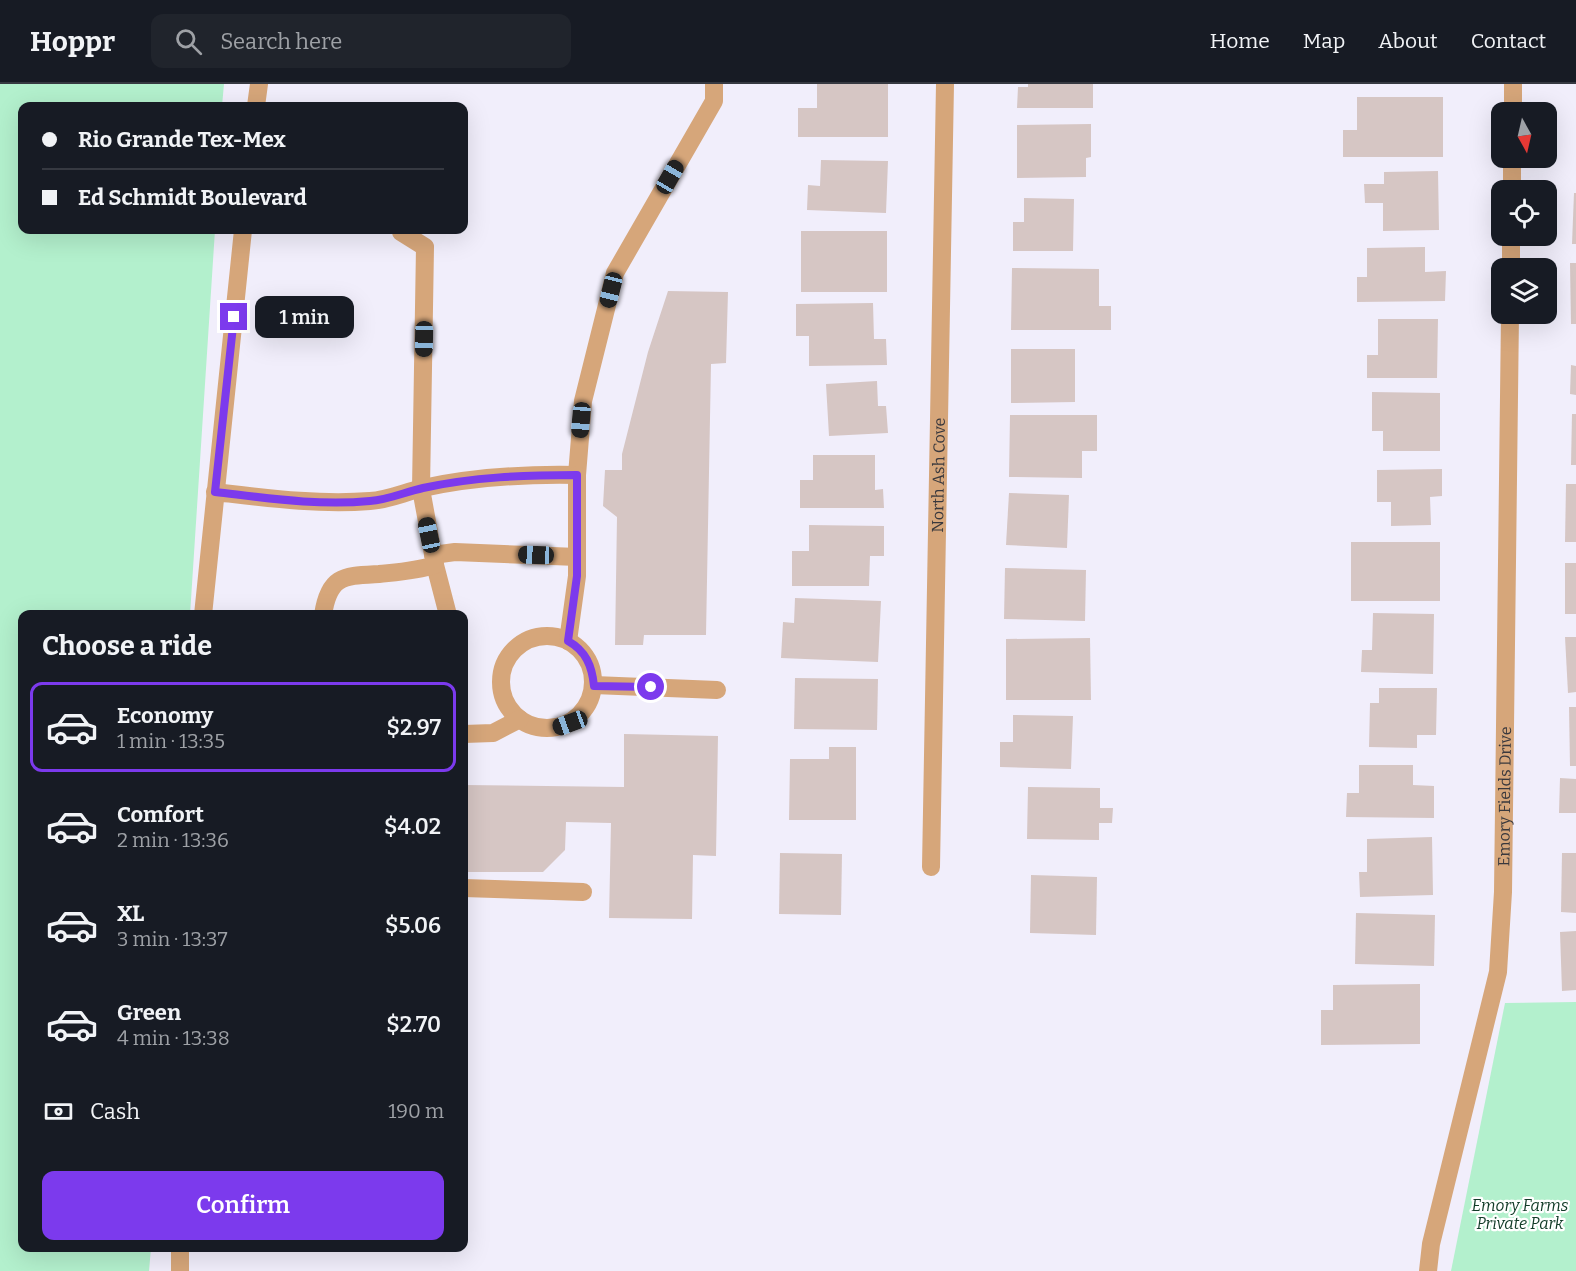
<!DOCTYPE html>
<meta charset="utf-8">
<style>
body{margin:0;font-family:Bitter,serif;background:#20242c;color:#f1f3f6;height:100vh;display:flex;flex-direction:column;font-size:22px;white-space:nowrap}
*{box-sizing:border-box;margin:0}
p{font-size:20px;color:#9ea1a6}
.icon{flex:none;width:33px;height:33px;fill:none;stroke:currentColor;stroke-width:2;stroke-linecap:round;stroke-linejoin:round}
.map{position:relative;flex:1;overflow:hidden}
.side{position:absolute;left:18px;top:526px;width:450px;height:642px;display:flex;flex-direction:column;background:#171b24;border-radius:12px;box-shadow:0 6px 24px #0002}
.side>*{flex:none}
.banner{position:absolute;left:18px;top:18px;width:450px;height:132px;border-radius:12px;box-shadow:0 6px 24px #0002;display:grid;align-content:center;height:132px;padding:0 24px;background:#171b24}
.needle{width:39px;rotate:172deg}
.controls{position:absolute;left:1491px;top:18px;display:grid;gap:12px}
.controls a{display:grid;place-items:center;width:66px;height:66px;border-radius:12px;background:#171b24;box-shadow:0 6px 24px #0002;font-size:30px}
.end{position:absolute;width:27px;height:27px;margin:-14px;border:8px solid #7c3aed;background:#fff;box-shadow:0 0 0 3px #fff}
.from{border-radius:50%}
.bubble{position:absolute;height:42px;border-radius:12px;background:#171b24;box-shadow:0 6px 24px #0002;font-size:20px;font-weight:600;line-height:42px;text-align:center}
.car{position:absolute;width:18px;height:36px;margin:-18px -9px;border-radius:8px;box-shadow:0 0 4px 2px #0007;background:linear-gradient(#222 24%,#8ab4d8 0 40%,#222 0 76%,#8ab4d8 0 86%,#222 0)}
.banner b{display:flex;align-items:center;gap:21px;height:57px;font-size:22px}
.banner b+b{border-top:2px solid #363941}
.banner i{width:15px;height:15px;background:#f1f3f6}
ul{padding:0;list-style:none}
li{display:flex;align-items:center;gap:18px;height:90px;margin:0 12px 9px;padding:0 12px;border:3px solid transparent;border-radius:12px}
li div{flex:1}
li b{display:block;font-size:22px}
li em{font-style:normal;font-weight:600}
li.on{border-color:#7c3aed}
li>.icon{width:54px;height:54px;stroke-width:1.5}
h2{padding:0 24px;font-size:27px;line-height:72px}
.pay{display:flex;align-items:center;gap:15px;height:66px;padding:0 24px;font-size:22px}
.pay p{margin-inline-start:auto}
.button{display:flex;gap:12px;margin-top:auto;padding:12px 24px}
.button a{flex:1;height:69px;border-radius:12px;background:#7c3aed;color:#fff;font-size:24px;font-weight:600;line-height:69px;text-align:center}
header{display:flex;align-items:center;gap:36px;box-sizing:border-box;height:84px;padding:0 30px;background:#171b24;border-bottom:2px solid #363941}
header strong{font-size:28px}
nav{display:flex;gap:33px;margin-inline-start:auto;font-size:21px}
.search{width:420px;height:54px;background:#20242c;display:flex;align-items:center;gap:15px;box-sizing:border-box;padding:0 21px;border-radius:12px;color:#9ea1a6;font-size:22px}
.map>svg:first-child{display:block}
.green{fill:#b3f0cd}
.building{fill:#d6c6c4}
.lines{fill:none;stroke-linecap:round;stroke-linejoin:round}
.minor{stroke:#d6a67a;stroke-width:18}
.route{stroke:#7c3aed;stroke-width:8}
.labels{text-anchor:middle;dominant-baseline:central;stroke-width:4.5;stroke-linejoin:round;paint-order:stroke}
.street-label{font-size:16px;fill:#39383d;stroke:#fff}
.park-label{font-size:16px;font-style:italic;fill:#113b27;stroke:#fff}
</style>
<header>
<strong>Hoppr</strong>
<div class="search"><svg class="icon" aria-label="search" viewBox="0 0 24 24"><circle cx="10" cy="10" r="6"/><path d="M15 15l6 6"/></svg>Search here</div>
<nav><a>Home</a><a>Map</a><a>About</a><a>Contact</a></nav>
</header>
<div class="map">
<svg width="1576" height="1187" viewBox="0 0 1576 1187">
<rect width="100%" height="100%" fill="#f1eefb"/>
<g class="green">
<polygon points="0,0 224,0 222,22 22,22 22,146 215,146 190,531 22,531 22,1164 151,1164 149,1187 0,1187"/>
<polygon points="1576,918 1576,1187 1451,1187 1505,919"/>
</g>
<g class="building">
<polygon points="817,0 888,0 888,53 798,53 798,24 817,24"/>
<polygon points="1028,0 1093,0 1093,24 1017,24 1018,3 1028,3"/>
<polygon points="1357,13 1443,13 1443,73 1343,73 1343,46 1357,46"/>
<polygon points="1091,40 1091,73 1086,74 1086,93 1017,94 1017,41"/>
<polygon points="821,76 888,77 886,129 807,126 808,101 820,102"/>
<polygon points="1438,87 1439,146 1383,147 1383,119 1365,119 1364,100 1384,100 1384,88"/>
<polygon points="1574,109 1576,109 1576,160 1572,160"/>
<polygon points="1024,114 1074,115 1073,167 1013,167 1013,138 1024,138"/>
<rect x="801" y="147" width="86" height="61"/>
<polygon points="1425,163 1425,188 1446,187 1445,217 1357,218 1357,193 1367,193 1367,164"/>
<polygon points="1570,179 1576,179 1576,240 1571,240"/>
<polygon points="1012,184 1099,185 1099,222 1111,222 1111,246 1011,246"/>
<polygon points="668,207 728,208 726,279 711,280 706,551 644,551 643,561 615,561 617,433 603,422 605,386 622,386 622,370 648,268"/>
<polygon points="873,219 874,255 886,255 887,281 809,282 809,252 796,252 796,220"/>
<polygon points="1378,235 1438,235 1437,294 1367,294 1367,271 1378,271"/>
<polygon points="1011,265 1075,265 1075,318 1011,319"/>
<polygon points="1571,281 1576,282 1576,311 1570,310"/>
<polygon points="877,297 878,322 886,322 888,349 829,352 826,300"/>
<polygon points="1372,308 1440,309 1440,367 1383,367 1383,347 1372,347"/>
<polygon points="1572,330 1576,330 1576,381 1571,381"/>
<polygon points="1010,331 1097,331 1097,367 1082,367 1082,394 1009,393"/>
<polygon points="813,371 875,371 875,406 883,405 884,424 800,424 800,396 813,396"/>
<polygon points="1442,385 1442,412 1430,413 1431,441 1391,442 1391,418 1377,418 1377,386"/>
<polygon points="1566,400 1576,400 1576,458 1565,458"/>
<polygon points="1009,409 1069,411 1067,464 1006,461"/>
<polygon points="809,441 884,442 884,472 870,472 869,502 792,502 792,467 809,467"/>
<rect x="1351" y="458" width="89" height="59"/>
<rect x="1565" y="479" width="11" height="51"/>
<polygon points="1005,484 1086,486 1085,537 1004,535"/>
<polygon points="795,514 881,517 878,578 781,574 783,538 794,539"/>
<polygon points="1373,529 1434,530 1433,590 1361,588 1362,566 1372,566"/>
<polygon points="1565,553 1576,553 1576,608 1568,609"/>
<polygon points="1090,554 1091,616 1006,616 1006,555"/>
<polygon points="795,594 878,595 877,646 794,645"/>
<polygon points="1379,604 1437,604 1436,651 1417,651 1417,664 1369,663 1370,619 1379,619"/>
<polygon points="1569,623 1576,623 1576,682 1570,682"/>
<polygon points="1013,631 1073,632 1071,685 1000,683 1000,658 1013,658"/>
<polygon points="624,650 718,652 716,772 693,771 692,835 609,834 611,739 566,738 565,766 543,788 464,788 464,701 624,703"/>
<polygon points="829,663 856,663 856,736 789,736 790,675 829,675"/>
<polygon points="1359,681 1413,681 1413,701 1434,702 1434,734 1346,733 1347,709 1359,709"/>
<polygon points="1560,694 1576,695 1576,729 1559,729"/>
<polygon points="1028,703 1100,704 1100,724 1113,724 1112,739 1099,739 1099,756 1027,755"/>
<polygon points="1432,753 1433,811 1360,813 1359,788 1367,788 1367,755"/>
<polygon points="780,769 842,770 841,831 779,830"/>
<polygon points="1562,769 1576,769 1576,829 1561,828"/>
<polygon points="1031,791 1097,793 1096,851 1030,849"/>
<polygon points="1356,829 1435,831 1434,882 1355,880"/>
<polygon points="1576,847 1576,906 1562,907 1560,848"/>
<polygon points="1420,900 1420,960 1321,961 1321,926 1333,926 1333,901"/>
</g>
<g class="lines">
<g class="minor">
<polyline points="256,22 259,0"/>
<polyline points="1513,28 1513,0"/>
<polyline points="1512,106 1512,74"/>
<polyline points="1511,184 1511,152"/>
<path d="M215,408C267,414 318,421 370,417C388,416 405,408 423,404C473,393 525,390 577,391L583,317L615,189L714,17V0"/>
<polyline points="433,471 455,468 577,473"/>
<polyline points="435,481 448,531"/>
<polyline points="203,531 243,146"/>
<path d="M323,531C329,491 344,492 379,490C398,488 416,487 435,481L421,405L425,163L401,148V146"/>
<circle cx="547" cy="598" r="46"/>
<polyline points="568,557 577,492 577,391"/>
<polyline points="594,601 717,606"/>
<polyline points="464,650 493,649 520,635"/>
<path id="s1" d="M931,783L945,0"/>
<polyline points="464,804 583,808"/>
<polyline points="180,1187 180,1164"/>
<path id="s2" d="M1428,1187L1431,1160L1498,888L1503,808L1510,230"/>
</g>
</g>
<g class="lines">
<path class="route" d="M234,233L215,408C267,414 318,422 370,417C388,416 405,408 423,404C473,393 525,391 577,391V492L568,557C586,567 592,582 594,602L651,603"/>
</g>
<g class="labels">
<g class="street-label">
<text stroke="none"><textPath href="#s1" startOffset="392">North Ash Cove</textPath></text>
<text stroke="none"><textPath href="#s2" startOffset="483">Emory Fields Drive</textPath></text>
</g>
<g class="park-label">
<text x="1520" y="1121">Emory Farms<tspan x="1520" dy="18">Private Park</tspan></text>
</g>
</g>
</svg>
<div class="controls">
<a><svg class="needle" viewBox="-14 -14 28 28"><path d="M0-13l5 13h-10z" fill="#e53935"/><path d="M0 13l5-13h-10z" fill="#9ea1a6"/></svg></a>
<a><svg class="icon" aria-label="locate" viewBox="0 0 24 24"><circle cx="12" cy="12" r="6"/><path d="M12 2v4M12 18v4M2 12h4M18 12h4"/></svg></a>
<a><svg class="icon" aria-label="layers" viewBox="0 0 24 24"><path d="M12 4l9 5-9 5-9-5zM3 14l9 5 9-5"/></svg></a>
</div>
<i class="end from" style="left:651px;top:603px"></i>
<i class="end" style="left:234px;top:233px"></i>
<div class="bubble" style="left:255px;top:212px;width:99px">1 min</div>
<i class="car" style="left:670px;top:93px;rotate:30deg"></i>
<i class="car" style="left:611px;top:206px;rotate:194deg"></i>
<i class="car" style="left:424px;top:255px;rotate:181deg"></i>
<i class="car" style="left:581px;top:336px;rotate:185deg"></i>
<i class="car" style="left:429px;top:451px;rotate:348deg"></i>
<i class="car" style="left:536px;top:471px;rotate:272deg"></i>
<i class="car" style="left:570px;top:639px;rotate:250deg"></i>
<div class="banner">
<b><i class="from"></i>Rio Grande Tex-Mex</b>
<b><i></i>Ed Schmidt Boulevard</b>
</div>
<section class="side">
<h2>Choose a ride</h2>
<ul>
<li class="on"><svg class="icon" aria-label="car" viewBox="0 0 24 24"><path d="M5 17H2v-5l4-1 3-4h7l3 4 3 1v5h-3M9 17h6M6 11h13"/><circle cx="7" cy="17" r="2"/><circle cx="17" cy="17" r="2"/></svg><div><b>Economy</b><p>1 min · 13:35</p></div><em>$2.97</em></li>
<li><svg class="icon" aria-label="car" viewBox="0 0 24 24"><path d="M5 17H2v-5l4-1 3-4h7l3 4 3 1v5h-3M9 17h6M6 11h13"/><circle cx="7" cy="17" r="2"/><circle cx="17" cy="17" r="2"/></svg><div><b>Comfort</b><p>2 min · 13:36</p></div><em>$4.02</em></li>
<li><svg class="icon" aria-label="car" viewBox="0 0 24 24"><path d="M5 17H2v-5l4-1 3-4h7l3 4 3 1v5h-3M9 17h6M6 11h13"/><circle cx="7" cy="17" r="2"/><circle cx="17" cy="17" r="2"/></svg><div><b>XL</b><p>3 min · 13:37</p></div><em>$5.06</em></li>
<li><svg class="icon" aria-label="car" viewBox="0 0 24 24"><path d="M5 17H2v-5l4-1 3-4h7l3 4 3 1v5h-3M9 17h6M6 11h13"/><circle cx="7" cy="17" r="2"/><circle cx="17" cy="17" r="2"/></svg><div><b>Green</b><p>4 min · 13:38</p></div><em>$2.70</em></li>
</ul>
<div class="pay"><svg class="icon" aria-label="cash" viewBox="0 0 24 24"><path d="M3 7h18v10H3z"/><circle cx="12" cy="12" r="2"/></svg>Cash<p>190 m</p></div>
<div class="button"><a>Confirm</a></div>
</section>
</div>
